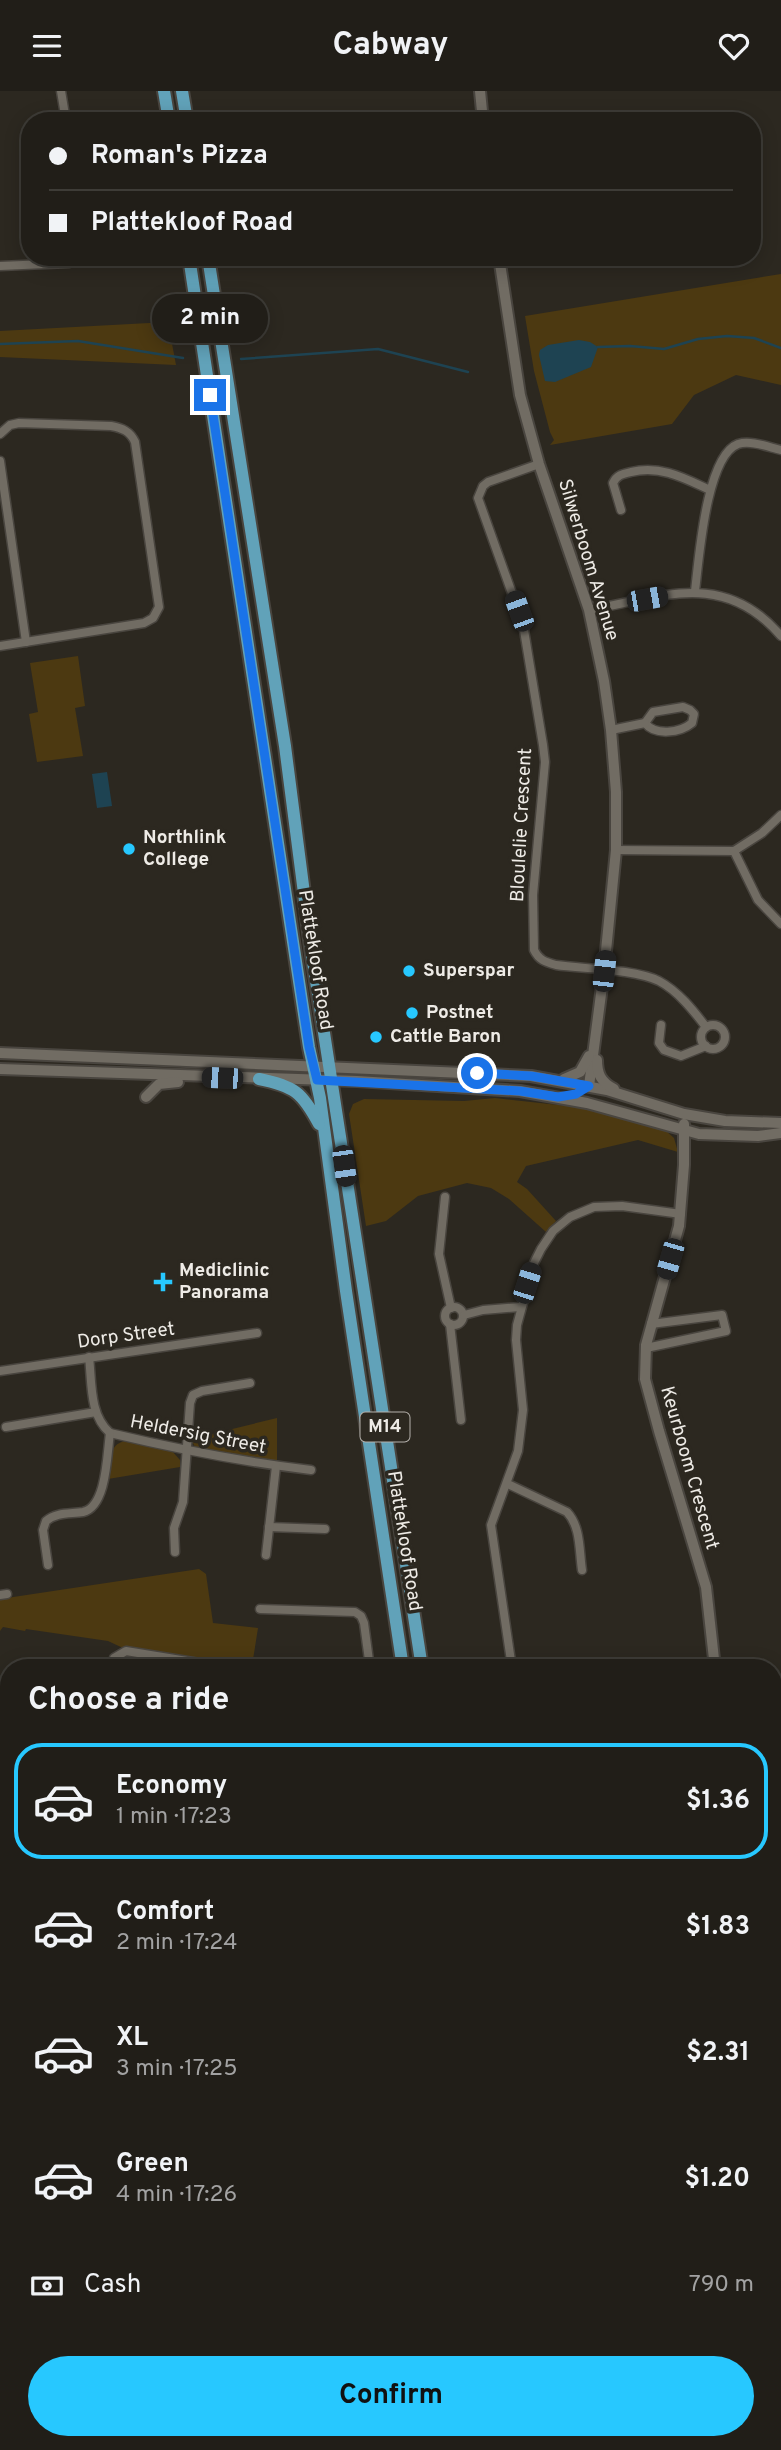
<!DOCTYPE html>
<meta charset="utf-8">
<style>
body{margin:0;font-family:Overpass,sans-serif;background:#2d2b25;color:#f1f3f6;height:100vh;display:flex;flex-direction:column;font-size:26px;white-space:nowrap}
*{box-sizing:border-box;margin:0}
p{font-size:23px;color:#a2a2a2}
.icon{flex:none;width:38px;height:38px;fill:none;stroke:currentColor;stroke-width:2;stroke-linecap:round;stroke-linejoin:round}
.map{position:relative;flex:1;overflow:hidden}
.sheet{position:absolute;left:0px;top:1568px;width:782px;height:791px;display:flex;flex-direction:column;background:#211e18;border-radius:28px 28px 0 0;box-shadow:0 4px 18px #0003,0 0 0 2px #3e3c37}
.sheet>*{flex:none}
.top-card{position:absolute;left:21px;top:21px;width:740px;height:154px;border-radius:28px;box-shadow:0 4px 18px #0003,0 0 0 2px #3e3c37;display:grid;align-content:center;height:154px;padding:0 28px;background:#211e18}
.end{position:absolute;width:32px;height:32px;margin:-16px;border:9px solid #1a73e8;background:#fff;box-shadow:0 0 0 4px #fff}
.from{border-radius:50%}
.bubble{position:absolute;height:49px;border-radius:24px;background:#211e18;box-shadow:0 4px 18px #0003,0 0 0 2px #3e3c37;font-size:23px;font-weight:700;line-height:49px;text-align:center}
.car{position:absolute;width:21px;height:42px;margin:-21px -10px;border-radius:9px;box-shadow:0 0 5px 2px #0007;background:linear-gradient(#222 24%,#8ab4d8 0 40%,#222 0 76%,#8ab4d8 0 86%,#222 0)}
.top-card b{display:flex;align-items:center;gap:24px;height:66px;font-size:26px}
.top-card b+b{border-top:2px solid #3e3c37}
.top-card i{width:18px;height:18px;background:#f1f3f6}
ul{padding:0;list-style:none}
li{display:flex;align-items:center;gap:21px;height:116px;margin:0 14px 10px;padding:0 14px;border:4px solid transparent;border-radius:28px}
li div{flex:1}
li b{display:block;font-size:26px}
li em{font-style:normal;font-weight:700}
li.on{border-color:#27c8ff}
li>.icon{width:63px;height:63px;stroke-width:1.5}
h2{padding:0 28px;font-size:32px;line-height:84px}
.pay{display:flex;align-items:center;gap:18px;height:77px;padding:0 28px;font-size:26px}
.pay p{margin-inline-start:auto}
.button{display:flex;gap:14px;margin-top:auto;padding:14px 28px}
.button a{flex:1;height:80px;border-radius:42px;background:#27c8ff;color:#111;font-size:28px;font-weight:700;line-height:80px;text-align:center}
header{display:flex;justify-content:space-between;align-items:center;height:91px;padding:0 28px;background:#211e18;font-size:32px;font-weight:700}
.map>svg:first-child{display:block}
.green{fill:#4c3911}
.water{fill:#1e4352}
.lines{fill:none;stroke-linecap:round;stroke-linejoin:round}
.stream{stroke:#1e4352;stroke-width:2.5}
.minor-casing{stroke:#49453f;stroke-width:11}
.tertiary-casing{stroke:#49453f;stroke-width:14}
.primary-casing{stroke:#49453f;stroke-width:16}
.minor{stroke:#716c63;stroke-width:8}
.tertiary{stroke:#716c63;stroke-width:10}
.primary{stroke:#61a2b9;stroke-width:12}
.route{stroke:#1a73e8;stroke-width:9}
.poi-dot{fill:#27c8ff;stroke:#2c2820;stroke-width:2.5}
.labels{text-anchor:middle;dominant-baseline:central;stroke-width:7;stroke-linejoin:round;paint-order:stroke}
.shield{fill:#2c2820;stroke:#b4b0ab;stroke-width:2}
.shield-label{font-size:18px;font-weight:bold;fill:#eeebe6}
.street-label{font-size:19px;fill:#eeebe6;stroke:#2c2820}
.poi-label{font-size:19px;font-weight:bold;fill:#eeebe6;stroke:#2c2820;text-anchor:start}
</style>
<header><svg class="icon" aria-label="menu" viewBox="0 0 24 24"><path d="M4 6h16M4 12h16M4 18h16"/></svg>Cabway<svg class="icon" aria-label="heart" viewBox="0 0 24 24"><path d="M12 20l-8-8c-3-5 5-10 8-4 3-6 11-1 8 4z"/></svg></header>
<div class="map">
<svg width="781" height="2359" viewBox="0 0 781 2359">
<rect width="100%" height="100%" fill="#2c2820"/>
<g class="green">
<polygon points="781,183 781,294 736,284 694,304 672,333 550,354 554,349 550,341 534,280 525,225"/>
<polygon points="168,231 176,274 0,266 0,240"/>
<polygon points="78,565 85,615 75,617 83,665 37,671 29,623 38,621 30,572"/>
<polygon points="495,1007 586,1017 665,1039 674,1047 678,1061 638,1049 526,1075 517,1091 527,1098 556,1130 546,1141 509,1108 491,1097 467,1092 418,1105 386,1130 366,1135 349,1023 353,1013 364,1008 464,1010"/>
<polygon points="277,1327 277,1371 200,1359 195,1356 191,1348"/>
<path d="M125,1350L172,1360L180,1369V1376L108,1388C110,1373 108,1353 125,1350Z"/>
<polygon points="199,1478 206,1483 213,1532 258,1537 252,1575 240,1577 123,1557 108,1550 26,1538 25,1540 3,1536 0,1540 0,1508"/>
<polygon points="0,2075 9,2076 9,2150 0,2147"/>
</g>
<g class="water">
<polygon points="579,249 590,251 598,256 591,276 555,291 545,290 539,264 540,259 548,254"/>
<polygon points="107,681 112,715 97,717 92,683"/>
</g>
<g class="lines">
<g class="stream">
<polyline points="0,253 78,250 183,267"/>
<polyline points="598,256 630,255 664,258 698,248 727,245 754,247 781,257"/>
<polyline points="241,268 378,258 468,281"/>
</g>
<defs>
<g id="minor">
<polyline points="61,0 66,30"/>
<polyline points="0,175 69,172 79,166"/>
<path d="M0,343L10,334L19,332L111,335C122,337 130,340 135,351L159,516L153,527L144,532L0,555"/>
<polyline points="0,370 26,551"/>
<path d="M539,373L488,391L483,395L478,407L523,533L543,654L545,671L533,804L534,859C539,869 545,871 556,874C584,878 634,878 659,890C678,900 693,919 706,936"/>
<path d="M621,419L613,392C617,384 622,383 631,381C661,374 684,387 710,399"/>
<path d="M695,500C699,468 706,365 738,353C751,349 768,356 781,359"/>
<path d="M589,519C662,506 724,478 781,545"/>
<path d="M683,616L690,619L694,623L692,632C680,642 655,645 645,632L653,621Z"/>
<polyline points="611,639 645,632"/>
<polyline points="616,759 734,760 762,742 781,724"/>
<polyline points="734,760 758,809 781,833"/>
<polyline points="661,934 659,952 664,959 681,965 706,955"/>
<circle cx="713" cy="946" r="12"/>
<polyline points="445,1106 439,1163 451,1217"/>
<circle cx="454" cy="1225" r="9"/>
<polyline points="464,1224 483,1219 520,1216"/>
<polyline points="450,1233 461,1329"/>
<polyline points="646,1257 726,1240 722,1224 651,1233"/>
<path d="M89,1266C92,1291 89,1324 110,1342C177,1358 243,1371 311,1379"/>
<polyline points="0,1280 257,1242"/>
<polyline points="6,1336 96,1321"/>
<path d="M508,1393L567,1421C581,1436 579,1459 582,1479"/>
<polyline points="269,1436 325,1438"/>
<polyline points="175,1461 174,1437 183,1411 190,1312 193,1304 202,1300 250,1292"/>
<polyline points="266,1464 276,1375"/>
<path d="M48,1474L43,1439L46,1430C56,1421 70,1423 83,1421C107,1416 107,1362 110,1342"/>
<polyline points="0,1504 7,1503"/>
<polyline points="260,1518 355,1521 361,1525 364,1532 370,1577"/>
<polyline points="112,1577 114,1567 126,1560 230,1577"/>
<polyline points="512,1577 491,1434 518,1360 523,1319 516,1249 517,1234 534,1172 541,1158 553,1140 570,1126 594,1116 622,1115 681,1123"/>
<polyline points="774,1595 781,1595"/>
<polyline points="0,1835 9,1836"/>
<polyline points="0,1957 9,1958"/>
<polyline points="774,2020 781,2005"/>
<polyline points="0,2075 9,2076"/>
<polyline points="0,2147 9,2150"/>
<polyline points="774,2239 781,2238"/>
<polyline points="0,2268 9,2272"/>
<polyline points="132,2359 133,2350"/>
<polyline points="354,2359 356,2350"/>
</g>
<g id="tertiary">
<polyline points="480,0 483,30"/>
<polyline points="499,166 520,304 539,373 589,519 604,590 611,639 616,701 616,759 604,880 589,995"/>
<polyline points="0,962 531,985 607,999 684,1023 725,1030 781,1032"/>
<path d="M597,969C597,983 601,991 614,998"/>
<polyline points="0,978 357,990 520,1000 587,1012 699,1043 758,1045 781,1042"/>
<polyline points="564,988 580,981 589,965"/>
<polyline points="146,1006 159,993 178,991"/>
<polyline points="684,1033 684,1074 679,1135 646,1254 645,1288 659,1340 706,1496 715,1577"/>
<polyline points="774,2054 781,2058"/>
</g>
<g id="primary">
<polyline points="164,0 169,30"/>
<polyline points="182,0 187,30"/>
<polyline points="189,166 309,956 320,1007 346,1200 403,1577"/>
<polyline points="208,166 285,655 312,864 422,1577"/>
<path d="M259,988C294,995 302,1001 319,1033"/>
<polyline points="443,2359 446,2350"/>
<polyline points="506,2359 507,2350"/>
</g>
</defs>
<use href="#minor" class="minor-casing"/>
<use href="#tertiary" class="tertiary-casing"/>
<use href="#primary" class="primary-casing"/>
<use href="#minor" class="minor"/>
<use href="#tertiary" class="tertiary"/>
<use href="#primary" class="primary"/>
</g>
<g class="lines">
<polyline class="route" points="210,304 309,956 317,989 520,1000 558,1006 576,1003 589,995 531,985 477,982"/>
</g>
<g class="poi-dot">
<circle cx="129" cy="758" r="7"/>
<circle cx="409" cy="880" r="7"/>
<circle cx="412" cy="922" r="7"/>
<circle cx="376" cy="946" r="7"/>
<path d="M159.5 1180.5h7v7h7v7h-7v7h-7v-7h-7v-7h7z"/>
</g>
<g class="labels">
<rect class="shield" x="360.5" y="1321.5" width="49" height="29" rx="5"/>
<g class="shield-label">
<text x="385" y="1336">M14</text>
</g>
<g class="street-label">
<text transform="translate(588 469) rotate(73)">Silwerboom Avenue</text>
<text transform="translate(522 734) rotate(-87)">Bloulelie Crescent</text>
<text transform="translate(315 869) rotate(81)">Plattekloof Road</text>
<text transform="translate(126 1245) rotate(-8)">Dorp Street</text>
<text transform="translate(198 1344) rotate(11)">Heldersig Street</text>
<text transform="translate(689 1377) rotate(74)">Keurboom Crescent</text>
<text transform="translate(404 1450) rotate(81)">Plattekloof Road</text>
</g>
<g class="poi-label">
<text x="143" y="747">Northlink<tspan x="143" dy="22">College</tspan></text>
<text x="423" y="880">Superspar</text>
<text x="426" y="922">Postnet</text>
<text x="390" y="946">Cattle Baron</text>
<text x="179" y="1180">Mediclinic<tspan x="179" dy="22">Panorama</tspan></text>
</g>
</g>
</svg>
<i class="end from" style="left:477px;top:982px"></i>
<i class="end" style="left:210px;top:304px"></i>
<div class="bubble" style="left:152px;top:203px;width:116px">2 min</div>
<i class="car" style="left:647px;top:508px;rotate:80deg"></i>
<i class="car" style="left:519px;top:520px;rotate:340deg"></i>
<i class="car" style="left:604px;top:880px;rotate:6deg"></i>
<i class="car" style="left:222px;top:987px;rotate:272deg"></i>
<i class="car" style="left:344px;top:1075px;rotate:172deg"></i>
<i class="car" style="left:670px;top:1168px;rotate:196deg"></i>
<i class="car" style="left:527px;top:1192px;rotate:18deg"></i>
<div class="top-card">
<b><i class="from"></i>Roman's Pizza</b>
<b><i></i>Plattekloof Road</b>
</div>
<section class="sheet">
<h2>Choose a ride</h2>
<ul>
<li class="on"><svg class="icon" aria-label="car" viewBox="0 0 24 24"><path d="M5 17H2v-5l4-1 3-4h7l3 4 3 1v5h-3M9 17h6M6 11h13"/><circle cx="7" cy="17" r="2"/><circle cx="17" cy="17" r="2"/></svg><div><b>Economy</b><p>1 min · 17:23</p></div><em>$1.36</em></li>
<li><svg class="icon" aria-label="car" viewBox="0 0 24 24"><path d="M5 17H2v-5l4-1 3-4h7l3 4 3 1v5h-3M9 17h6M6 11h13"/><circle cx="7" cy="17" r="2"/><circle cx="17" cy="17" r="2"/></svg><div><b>Comfort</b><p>2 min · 17:24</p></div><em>$1.83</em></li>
<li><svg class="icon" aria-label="car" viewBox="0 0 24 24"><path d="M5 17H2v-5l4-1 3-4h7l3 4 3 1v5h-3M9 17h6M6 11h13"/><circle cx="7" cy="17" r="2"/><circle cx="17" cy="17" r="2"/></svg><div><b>XL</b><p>3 min · 17:25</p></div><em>$2.31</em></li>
<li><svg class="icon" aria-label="car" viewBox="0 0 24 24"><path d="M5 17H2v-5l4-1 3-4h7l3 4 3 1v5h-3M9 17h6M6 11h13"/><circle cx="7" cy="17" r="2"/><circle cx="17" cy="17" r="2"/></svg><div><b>Green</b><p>4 min · 17:26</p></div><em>$1.20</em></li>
</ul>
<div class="pay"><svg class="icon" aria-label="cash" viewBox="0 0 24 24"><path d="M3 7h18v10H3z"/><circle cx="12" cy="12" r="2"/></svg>Cash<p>790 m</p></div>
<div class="button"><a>Confirm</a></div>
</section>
</div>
